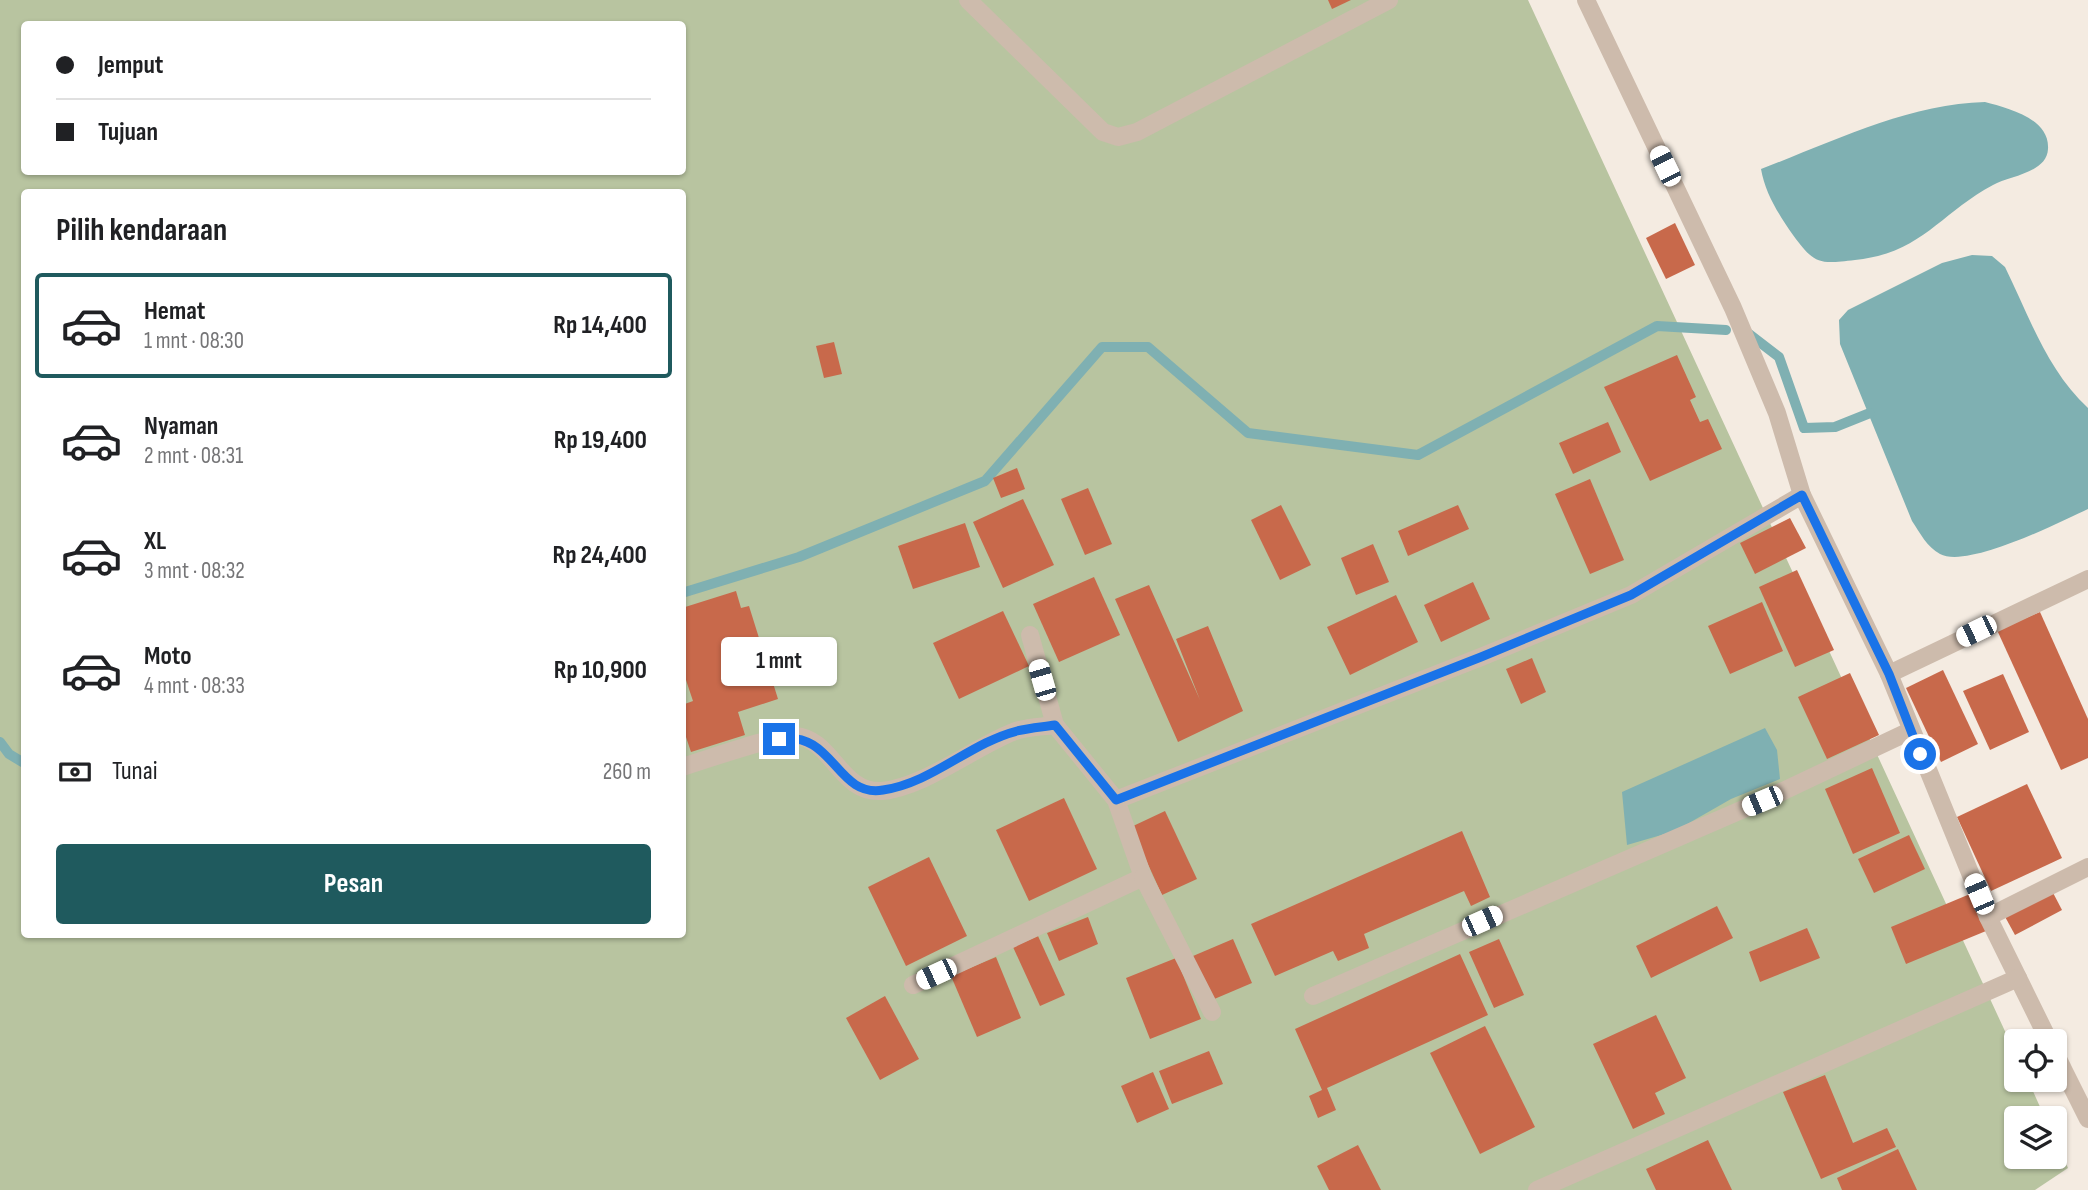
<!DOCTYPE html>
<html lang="id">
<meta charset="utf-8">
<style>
body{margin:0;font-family:"Sofia Sans Condensed",sans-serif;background:#f6f6f6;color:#202124;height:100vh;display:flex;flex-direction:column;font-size:26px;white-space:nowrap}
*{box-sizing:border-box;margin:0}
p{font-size:23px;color:#757577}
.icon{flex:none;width:38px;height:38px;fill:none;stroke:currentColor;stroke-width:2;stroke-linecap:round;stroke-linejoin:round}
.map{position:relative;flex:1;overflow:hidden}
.sheet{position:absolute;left:21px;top:189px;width:665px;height:749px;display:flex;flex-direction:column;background:#fff;border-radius:7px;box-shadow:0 2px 5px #0004}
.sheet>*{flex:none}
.top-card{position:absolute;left:21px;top:21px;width:665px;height:154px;border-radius:7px;box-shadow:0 2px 5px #0004;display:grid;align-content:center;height:154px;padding:0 35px;background:#fff}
.tools{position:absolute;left:2004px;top:1029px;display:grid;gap:14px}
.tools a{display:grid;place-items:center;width:63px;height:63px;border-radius:7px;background:#fff;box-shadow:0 2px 5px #0004;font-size:35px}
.end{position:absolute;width:32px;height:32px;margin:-16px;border:9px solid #1a73e8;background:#fff;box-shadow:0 0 0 4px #fff}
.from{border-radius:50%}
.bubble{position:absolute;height:49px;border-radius:7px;background:#fff;box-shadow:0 2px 5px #0004;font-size:23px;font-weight:700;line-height:49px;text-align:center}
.car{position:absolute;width:21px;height:42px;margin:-21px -10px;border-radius:9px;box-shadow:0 0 5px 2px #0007;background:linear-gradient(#fff 24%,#345 0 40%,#fff 0 76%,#345 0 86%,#fff 0)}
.top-card b{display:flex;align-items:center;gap:24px;height:66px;font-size:26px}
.top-card b+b{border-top:2px solid #e0e0e0}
.top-card i{width:18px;height:18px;background:#202124}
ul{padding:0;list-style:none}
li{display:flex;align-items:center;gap:21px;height:105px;margin:0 14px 10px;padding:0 21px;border:4px solid transparent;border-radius:7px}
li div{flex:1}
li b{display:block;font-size:26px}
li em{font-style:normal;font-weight:700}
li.current{border-color:#1f5a5e}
li>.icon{width:63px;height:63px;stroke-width:1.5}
h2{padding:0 35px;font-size:32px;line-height:84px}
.pay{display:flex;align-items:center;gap:18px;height:77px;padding:0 35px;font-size:26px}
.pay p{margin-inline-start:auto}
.primary-button{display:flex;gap:14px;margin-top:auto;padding:14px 35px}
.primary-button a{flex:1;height:80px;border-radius:7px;background:#1f5a5e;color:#fff;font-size:28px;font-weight:700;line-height:80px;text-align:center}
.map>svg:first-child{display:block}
.green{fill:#b8c4a0;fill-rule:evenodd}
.water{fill:#7fb0b2}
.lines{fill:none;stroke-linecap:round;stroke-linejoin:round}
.stream{stroke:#7fb0b2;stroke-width:10}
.building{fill:#c8694b}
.minor{stroke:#cdbbac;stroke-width:18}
.route{stroke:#1a73e8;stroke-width:9}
</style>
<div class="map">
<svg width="2088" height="1190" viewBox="0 0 2088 1190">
<rect width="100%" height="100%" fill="#f4ebe1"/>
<path class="green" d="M0,0H1528L2016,1055V1080H2028L2045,1118H2016V1157H2054L2055,1138L2068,1168L2035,1190H0ZM24,24H682V172H24ZM24,192H682V934H24Z"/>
<g class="water">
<path d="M1985,102C2007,108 2050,118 2048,149C2047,173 2009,176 1993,185C1939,214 1922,253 1855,260C1819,264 1815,265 1793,235C1779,215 1765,193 1761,169C1832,142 1908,104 1985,102Z"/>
<path d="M1972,255L1992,256L2005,267C2029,316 2047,370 2088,408V509C2060,522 1968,569 1940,554C1927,547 1920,533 1912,521L1840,344L1839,320L1848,310L1942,263Z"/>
<polygon points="1765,728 1777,750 1780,779 1731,799 1675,831 1627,845 1622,792"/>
</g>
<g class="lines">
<g class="stream">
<polyline points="1749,334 1779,357 1804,428 1835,427 1870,413"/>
<polyline points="682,593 799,557 985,481 1102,347 1148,347 1248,433 1418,455 1657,326 1726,330"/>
<polyline points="0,742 9,754 24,763"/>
</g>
</g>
<g class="building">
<polygon points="1328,0 1351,0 1332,9"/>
<polygon points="1675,223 1695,265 1666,279 1646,238"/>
<polygon points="834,342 842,374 824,378 816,346"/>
<polygon points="1677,355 1696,397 1690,400 1700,422 1708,419 1722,449 1650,481 1604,387"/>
<polygon points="1608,422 1621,452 1573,474 1559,443"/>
<polygon points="1017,468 1025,489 1001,498 993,478"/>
<polygon points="1590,479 1624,560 1590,574 1555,494"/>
<polygon points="1088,488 1112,544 1085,555 1061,499"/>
<polygon points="1023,499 1054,565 1003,588 973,522"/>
<polygon points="1281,505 1311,565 1280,580 1251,520"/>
<polygon points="1458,505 1469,529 1408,556 1398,531"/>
<polygon points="1790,518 1806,548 1755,574 1740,543"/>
<polygon points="965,523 980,567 913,589 898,546"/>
<polygon points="1373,544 1389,582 1356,595 1341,558"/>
<polygon points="1797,570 1834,650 1795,667 1759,587"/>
<polygon points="1094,577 1120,635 1059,662 1033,604"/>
<polygon points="1473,582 1490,619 1441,642 1424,605"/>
<polygon points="1149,585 1200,700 1176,639 1208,626 1243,711 1178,742 1115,599"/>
<polygon points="736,591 741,608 749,606 778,699 738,712 745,735 691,752 682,725 682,705 693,701 682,668 682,608"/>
<polygon points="1396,595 1418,642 1350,675 1327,627"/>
<polygon points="1762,602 1783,651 1730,674 1708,626"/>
<polygon points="1003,611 1029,666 959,699 933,643"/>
<polygon points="2040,612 2088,719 2088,758 2061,770 1997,630"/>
<polygon points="1532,658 1546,692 1521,704 1506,669"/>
<polygon points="1943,670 1978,744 1941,762 1906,688"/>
<polygon points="1850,673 1879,735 1827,759 1798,697"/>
<polygon points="2003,674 2029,732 1990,750 1963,691"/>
<polygon points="1872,768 1900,833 1853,854 1825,789"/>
<polygon points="2027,784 2062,858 1991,891 1957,817"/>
<polygon points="1064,798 1097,869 1029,901 996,830"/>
<polygon points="1165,811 1197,879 1162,895 1131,827"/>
<polygon points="1462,831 1490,897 1471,906 1464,891 1364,934 1369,948 1338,961 1333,951 1275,976 1251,924"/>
<polygon points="1909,835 1925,869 1874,893 1858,859"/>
<polygon points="929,857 967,936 906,966 868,887"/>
<polygon points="2050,887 2062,910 2015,935 2003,913"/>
<polygon points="1970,894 1986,931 1906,964 1891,927"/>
<polygon points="1717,906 1733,938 1651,978 1636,946"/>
<polygon points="1088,917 1098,944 1059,961 1047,933"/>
<polygon points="1807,928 1820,958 1760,982 1749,952"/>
<polygon points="1038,936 1065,995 1040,1006 1013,947"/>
<polygon points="1233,939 1252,983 1212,1000 1193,956"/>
<polygon points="1499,939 1524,995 1494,1008 1469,952"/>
<polygon points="1460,954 1488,1015 1327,1088 1336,1110 1318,1118 1309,1096 1322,1090 1295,1029"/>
<polygon points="996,957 1021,1018 977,1037 951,976"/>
<polygon points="1176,958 1201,1019 1150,1039 1126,978"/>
<polygon points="885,996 919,1059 880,1080 846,1018"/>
<polygon points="1656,1015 1686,1078 1655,1093 1665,1114 1633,1129 1593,1044"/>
<polygon points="1485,1026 1535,1127 1480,1154 1430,1053"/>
<polygon points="1209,1051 1223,1084 1172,1104 1159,1071"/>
<polygon points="1153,1072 1169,1109 1137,1123 1121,1086"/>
<polygon points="1825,1075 1853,1143 1887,1128 1896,1147 1821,1179 1783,1092"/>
<polygon points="1708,1140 1732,1190 1656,1190 1646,1169"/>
<polygon points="1358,1145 1381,1190 1329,1190 1317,1166"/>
<polygon points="1898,1149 1917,1190 1842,1190 1837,1178"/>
</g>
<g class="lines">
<g class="minor">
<polyline points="968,0 1103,132 1118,137 1137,132 1389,0"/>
<polyline points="1586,0 1733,308 1777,413 1802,495 1889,674 1988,917 2049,1041"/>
<polyline points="1030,635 1055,725"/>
<polyline points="1889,674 2088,579"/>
<path d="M682,767C706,760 774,735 795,736C832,738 840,794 882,791C924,787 973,748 1013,732C1025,727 1041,727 1055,725L1116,800L1143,877L913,985"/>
<polyline points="1116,800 1481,657 1631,595 1802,495"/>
<polyline points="1143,877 1212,1012"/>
<polyline points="1988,917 2088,867"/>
<polyline points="1313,996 1762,801 1910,731"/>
<polyline points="2054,1051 2088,1119"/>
<polyline points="1537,1190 2018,978"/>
</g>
</g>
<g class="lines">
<path class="route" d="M779,739C834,730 836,798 883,790C932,783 970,743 1017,731C1029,728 1042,727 1055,725L1116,800L1481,657L1631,595L1802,495L1889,674L1920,754"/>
</g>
</svg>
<div class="tools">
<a><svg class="icon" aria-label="locate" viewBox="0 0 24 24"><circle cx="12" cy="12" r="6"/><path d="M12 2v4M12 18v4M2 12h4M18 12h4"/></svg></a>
<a><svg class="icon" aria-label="layers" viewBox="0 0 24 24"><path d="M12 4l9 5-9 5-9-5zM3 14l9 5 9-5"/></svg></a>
</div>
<i class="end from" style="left:1920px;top:754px"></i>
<i class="end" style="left:779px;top:739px"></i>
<div class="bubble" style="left:721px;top:637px;width:116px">1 mnt</div>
<i class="car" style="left:1665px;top:166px;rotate:334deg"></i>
<i class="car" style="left:1976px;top:631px;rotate:244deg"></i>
<i class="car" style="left:1042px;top:680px;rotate:344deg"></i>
<i class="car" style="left:1762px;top:801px;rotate:247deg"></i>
<i class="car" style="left:1979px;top:894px;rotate:337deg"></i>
<i class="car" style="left:1482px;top:921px;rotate:66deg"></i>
<i class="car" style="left:936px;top:974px;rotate:245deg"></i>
<div class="top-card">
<b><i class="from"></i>Jemput</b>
<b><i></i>Tujuan</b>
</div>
<section class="sheet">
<h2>Pilih kendaraan</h2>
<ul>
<li class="current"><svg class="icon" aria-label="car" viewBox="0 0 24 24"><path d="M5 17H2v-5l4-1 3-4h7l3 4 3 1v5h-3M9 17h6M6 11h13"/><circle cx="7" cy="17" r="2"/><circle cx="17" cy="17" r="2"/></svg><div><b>Hemat</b><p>1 mnt · 08:30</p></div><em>Rp 14,400</em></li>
<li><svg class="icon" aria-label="car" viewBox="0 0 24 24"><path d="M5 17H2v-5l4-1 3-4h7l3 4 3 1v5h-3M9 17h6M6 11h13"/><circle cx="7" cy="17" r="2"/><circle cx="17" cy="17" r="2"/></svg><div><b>Nyaman</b><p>2 mnt · 08:31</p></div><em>Rp 19,400</em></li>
<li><svg class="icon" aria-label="car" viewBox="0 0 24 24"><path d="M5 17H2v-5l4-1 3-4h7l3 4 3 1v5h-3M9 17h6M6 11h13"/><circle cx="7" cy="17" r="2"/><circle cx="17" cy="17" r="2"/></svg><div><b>XL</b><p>3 mnt · 08:32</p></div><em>Rp 24,400</em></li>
<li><svg class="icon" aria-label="car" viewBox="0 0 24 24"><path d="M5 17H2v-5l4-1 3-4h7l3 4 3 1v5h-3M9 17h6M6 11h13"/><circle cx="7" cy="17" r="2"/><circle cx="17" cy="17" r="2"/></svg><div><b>Moto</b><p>4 mnt · 08:33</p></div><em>Rp 10,900</em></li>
</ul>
<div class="pay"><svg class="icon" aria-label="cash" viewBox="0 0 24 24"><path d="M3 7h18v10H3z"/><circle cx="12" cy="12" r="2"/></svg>Tunai<p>260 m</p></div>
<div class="primary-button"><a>Pesan</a></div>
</section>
</div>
